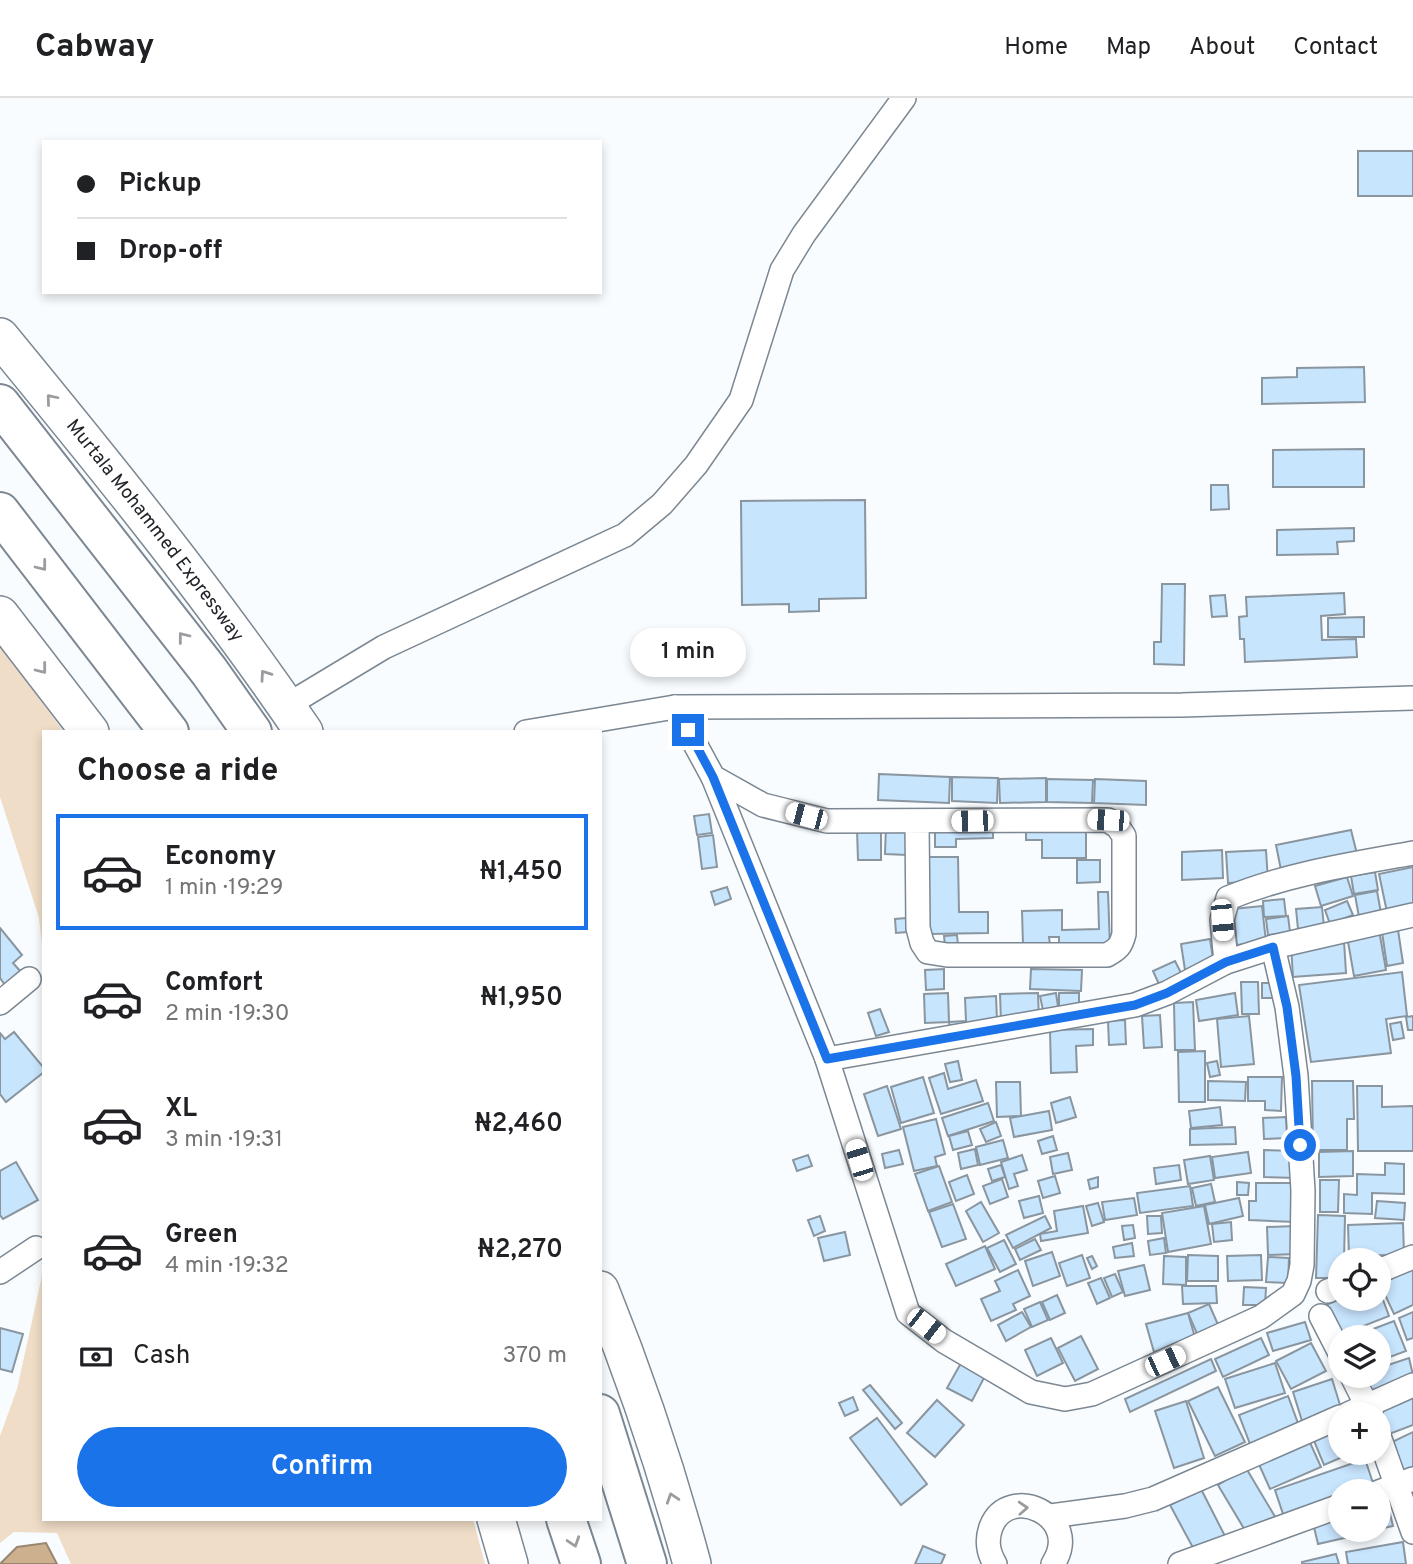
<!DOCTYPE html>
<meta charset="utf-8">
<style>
body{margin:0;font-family:Overpass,sans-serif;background:#f2f2f2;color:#202124;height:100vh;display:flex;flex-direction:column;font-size:26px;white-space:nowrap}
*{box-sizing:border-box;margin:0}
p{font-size:23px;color:#757577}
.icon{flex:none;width:38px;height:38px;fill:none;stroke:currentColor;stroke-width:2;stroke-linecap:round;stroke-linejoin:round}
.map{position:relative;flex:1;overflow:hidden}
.drawer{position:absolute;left:42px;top:632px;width:560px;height:791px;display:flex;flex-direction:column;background:#fff;border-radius:0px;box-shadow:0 4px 10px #0003}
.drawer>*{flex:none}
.banner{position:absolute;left:42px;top:42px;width:560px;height:154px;border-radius:0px;box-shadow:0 4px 10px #0003;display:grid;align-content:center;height:154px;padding:0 35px;background:#fff}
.controls{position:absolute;left:1328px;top:1150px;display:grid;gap:14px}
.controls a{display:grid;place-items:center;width:63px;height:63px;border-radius:50%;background:#fff;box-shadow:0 4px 10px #0003;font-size:35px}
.end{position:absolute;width:32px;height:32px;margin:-16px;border:9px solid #1a73e8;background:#fff;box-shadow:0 0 0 4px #fff}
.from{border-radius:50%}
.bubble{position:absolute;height:49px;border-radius:24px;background:#fff;box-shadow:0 4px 10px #0003;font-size:23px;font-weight:600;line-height:49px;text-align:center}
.car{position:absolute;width:21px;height:42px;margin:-21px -10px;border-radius:9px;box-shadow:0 0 5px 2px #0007;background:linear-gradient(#fff 24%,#345 0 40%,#fff 0 76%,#345 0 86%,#fff 0)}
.banner b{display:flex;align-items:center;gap:24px;height:66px;font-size:26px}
.banner b+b{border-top:2px solid #e0e0e0}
.banner i{width:18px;height:18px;background:#202124}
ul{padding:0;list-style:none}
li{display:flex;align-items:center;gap:21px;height:116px;margin:0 14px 10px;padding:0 21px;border:4px solid transparent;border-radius:0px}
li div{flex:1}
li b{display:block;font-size:26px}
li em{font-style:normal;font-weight:600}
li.active{border-color:#1a73e8}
li>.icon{width:63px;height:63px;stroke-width:1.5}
h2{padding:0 35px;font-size:32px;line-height:84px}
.pay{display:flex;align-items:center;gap:18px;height:77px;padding:0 35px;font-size:26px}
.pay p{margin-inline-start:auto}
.cta{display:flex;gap:14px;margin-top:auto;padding:14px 35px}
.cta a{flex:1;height:80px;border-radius:42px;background:#1a73e8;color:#fff;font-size:28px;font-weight:600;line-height:80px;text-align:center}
header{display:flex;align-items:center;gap:42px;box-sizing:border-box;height:98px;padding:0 35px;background:#fff;border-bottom:2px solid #e0e0e0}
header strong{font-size:33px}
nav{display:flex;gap:38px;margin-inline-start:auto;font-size:24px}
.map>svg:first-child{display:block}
.green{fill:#efddc7}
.water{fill:#cdb08e;stroke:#998670;stroke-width:2}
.building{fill:#c8e5fe;stroke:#89959f;stroke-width:2}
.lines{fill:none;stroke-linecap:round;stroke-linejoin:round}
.minor-casing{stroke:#7b8792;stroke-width:26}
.trunk-casing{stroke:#7b8792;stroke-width:40}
.motorway-casing{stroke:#7b8792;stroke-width:42}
.minor{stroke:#fff;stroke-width:23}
.trunk{stroke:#fff;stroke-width:37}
.motorway{stroke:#fff;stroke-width:38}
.oneway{stroke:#9b9c9f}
.route{stroke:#1a73e8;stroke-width:9}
.labels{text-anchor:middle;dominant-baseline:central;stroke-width:7;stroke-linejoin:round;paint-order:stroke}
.street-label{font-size:19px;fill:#202429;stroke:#fff}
</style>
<header>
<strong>Cabway</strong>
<nav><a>Home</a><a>Map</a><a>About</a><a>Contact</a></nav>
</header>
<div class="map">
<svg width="1413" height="1466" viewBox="0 0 1413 1466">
<rect width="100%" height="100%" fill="#f9fcfe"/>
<g class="green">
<polygon points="0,548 63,633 44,634 44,864 39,820 0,699"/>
<polygon points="44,1158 44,1421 473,1421 485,1466 71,1466 57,1435 14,1434 0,1445 0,1338 17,1291 41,1182"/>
</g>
<polygon class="water" points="46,1445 57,1466 0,1466 17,1449"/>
<g class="building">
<rect x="1358" y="53" width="55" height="45"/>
<polygon points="1364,269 1365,304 1262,306 1262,280 1297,279 1297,270"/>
<polygon points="1364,351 1364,389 1273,389 1273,352"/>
<polygon points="1211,387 1228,387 1229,411 1211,412"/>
<polygon points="865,402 866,500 819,501 819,513 789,514 789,506 742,507 741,403"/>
<polygon points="1354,430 1354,443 1337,444 1338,456 1277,457 1277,432"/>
<polygon points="1162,486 1185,486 1184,567 1154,566 1154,544 1161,544"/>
<polygon points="1344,495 1345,516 1321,518 1322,542 1356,541 1357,559 1245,564 1244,541 1240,541 1239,519 1247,518 1246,499"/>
<polygon points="1225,497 1227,518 1212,519 1210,498"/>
<polygon points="1364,519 1364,539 1328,539 1328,520"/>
<polygon points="879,676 950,679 949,705 878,702"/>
<polygon points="952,679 998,680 997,705 952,703"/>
<polygon points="1046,680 1046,704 1000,705 999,681"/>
<polygon points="1047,681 1093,682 1092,705 1047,704"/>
<polygon points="1095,681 1146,683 1146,707 1094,705"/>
<polygon points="709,716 712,735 697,737 694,718"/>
<polygon points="886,727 908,728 907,757 885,756"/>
<polygon points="1026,728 1086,729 1086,760 1042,760 1042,742 1026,742"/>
<polygon points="993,729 993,740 956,741 956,749 935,749 935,730"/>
<polygon points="881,731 881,762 858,762 857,732"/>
<polygon points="1351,732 1357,756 1281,772 1276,747"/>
<polygon points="713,737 717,769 702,771 698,739"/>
<polygon points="1222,752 1223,780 1182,782 1182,754"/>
<polygon points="1266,752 1268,783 1228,785 1226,754"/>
<polygon points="928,759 958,759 959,814 988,814 988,835 929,836"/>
<polygon points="1077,762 1100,762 1100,784 1077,785"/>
<polygon points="1413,769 1413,808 1387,814 1379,776"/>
<polygon points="1375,774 1378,792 1354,796 1351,778"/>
<polygon points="1347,779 1353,798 1321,808 1315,788"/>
<polygon points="727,789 731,801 715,807 711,794"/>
<polygon points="1377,793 1381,815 1359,819 1355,797"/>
<polygon points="1098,794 1108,794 1110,849 1059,851 1059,839 1049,839 1050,847 1023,847 1022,813 1062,812 1062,832 1099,831"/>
<polygon points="1284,801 1286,818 1264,819 1263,803"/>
<polygon points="1347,803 1353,817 1330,826 1325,812"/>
<polygon points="1262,808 1266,844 1237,847 1233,811"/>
<polygon points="1322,809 1324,829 1298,831 1296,811"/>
<polygon points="1288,818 1290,834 1268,837 1266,821"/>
<polygon points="906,820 907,834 896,835 895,821"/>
<polygon points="0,830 22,857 13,865 21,874 5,887 0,880"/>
<polygon points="1379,832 1386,872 1354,878 1347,838"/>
<polygon points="1398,832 1403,865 1387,868 1382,834"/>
<polygon points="957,837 958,847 945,848 944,838"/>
<polygon points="1210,841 1214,867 1185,872 1181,846"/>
<polygon points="1344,843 1346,875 1293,879 1291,847"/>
<polygon points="1175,863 1185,883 1162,893 1153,873"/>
<polygon points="944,871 944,891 926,892 925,872"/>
<polygon points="1031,871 1082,872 1081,893 1030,891"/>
<polygon points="1402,874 1407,918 1386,921 1391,955 1311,964 1299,887"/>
<polygon points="1241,884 1258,884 1259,916 1242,916"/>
<rect x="1262" y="885" width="11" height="15"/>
<polygon points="948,895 949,924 925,925 924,896"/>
<polygon points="1038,895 1039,923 1001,924 1000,896"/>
<polygon points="1056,895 1059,915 1044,917 1040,898"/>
<rect x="1059" y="895" width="20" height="18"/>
<polygon points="1235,895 1238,917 1199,923 1196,902"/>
<polygon points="996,898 997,922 950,932 949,924 966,923 965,900"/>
<polygon points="1193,904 1195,952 1175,952 1174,905"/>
<polygon points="880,911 889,934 876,938 868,915"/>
<polygon points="1160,917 1162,949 1144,950 1142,918"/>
<polygon points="1249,918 1254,966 1221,969 1217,921"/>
<polygon points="1413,918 1413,932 1408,932 1406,919"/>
<polygon points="1125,922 1126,946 1109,947 1108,923"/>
<polygon points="1401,924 1404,940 1393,942 1390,926"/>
<polygon points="1093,931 1093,947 1076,948 1077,974 1051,975 1050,932"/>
<polygon points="14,934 44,970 44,974 6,1004 0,996 0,935 5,941"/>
<polygon points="1205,953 1205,1004 1179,1004 1178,954"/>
<polygon points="958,963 962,982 950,984 945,966"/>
<polygon points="1217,963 1220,977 1210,979 1207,965"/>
<polygon points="944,975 948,991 976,982 983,1003 941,1016 929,980"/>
<polygon points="923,979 934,1015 901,1025 891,989"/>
<polygon points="1248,979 1282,979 1281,1013 1265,1012 1265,1003 1248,1003"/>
<polygon points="1208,983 1246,984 1245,1003 1208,1002"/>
<polygon points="1312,983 1353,983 1354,1021 1347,1021 1347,1052 1313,1052"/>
<polygon points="996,984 1020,984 1021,1018 997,1019"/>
<polygon points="887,988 901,1031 878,1038 864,996"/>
<polygon points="1357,988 1382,988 1382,1009 1413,1008 1413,1053 1358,1053"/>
<polygon points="1070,999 1076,1019 1056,1025 1051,1005"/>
<polygon points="988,1005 994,1023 948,1038 942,1020"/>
<polygon points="1220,1009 1222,1027 1191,1030 1189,1013"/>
<polygon points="1049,1013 1052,1032 1014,1039 1010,1020"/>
<polygon points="1286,1019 1287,1040 1264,1041 1263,1020"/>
<polygon points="936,1021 945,1056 935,1059 937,1068 914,1073 903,1029"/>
<polygon points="996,1024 1001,1038 986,1044 980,1031"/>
<polygon points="1235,1029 1236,1046 1190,1047 1190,1031"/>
<polygon points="968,1033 972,1047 953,1052 949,1038"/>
<polygon points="1053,1038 1057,1052 1042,1056 1038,1043"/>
<polygon points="1003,1042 1008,1060 980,1067 976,1049"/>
<polygon points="975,1051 978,1067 961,1071 958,1055"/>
<polygon points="899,1052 903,1066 885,1070 882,1056"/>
<polygon points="1264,1052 1297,1053 1297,1080 1264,1079"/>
<polygon points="1353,1053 1353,1078 1319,1079 1319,1054"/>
<polygon points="1248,1054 1251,1075 1215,1080 1212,1059"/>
<polygon points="1068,1055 1072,1072 1053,1076 1050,1059"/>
<polygon points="808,1057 812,1068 797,1073 793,1062"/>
<polygon points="1022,1057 1027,1072 1014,1076 1018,1088 1009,1091 1001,1064"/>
<polygon points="1210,1058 1214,1082 1188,1086 1184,1062"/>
<polygon points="16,1064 38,1102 3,1121 0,1117 0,1073"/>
<polygon points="1385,1065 1404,1066 1404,1096 1372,1095 1372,1116 1344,1115 1344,1096 1357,1097 1357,1076 1385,1077"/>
<polygon points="1001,1067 1005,1079 992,1083 988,1071"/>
<polygon points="1179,1067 1181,1082 1156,1086 1154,1070"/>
<polygon points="939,1068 952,1104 928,1113 915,1076"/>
<polygon points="967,1077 974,1096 956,1103 949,1084"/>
<polygon points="1055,1078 1060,1095 1043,1100 1038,1083"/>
<polygon points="1098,1079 1098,1089 1090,1091 1088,1082"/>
<polygon points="1002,1081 1008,1099 990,1106 983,1088"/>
<polygon points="1320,1082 1339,1082 1338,1114 1320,1114"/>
<polygon points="1237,1084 1249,1085 1248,1097 1237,1097"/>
<polygon points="1256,1085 1297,1085 1296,1124 1249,1122 1249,1103 1256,1103"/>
<polygon points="1211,1086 1215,1104 1196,1108 1192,1090"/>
<polygon points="1190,1088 1193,1108 1140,1115 1137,1095"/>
<polygon points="1039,1098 1043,1115 1024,1120 1019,1103"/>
<polygon points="1134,1100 1137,1117 1105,1122 1102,1104"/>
<polygon points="1239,1100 1243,1118 1209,1126 1205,1107"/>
<polygon points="1377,1103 1405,1105 1404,1122 1375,1120"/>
<polygon points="981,1104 999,1135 983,1144 966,1113"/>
<polygon points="1098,1105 1104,1124 1092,1128 1086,1108"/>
<polygon points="953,1106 966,1141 942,1149 929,1114"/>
<polygon points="1083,1108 1088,1135 1041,1143 1040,1136 1057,1133 1054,1113"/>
<polygon points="1204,1108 1211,1146 1168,1154 1162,1115"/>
<polygon points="1318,1117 1345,1118 1344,1162 1340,1162 1340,1180 1316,1180"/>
<polygon points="820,1118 825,1133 814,1138 808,1122"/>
<polygon points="1045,1118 1051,1130 1013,1150 1006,1137"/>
<polygon points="1147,1118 1161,1118 1162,1135 1148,1136"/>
<polygon points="1231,1124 1232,1142 1214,1144 1212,1126"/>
<polygon points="1403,1125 1404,1156 1349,1159 1348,1127"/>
<polygon points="1133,1127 1135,1140 1124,1142 1122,1128"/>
<polygon points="1295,1128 1296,1156 1268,1157 1267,1129"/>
<polygon points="845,1134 850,1157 824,1163 818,1140"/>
<polygon points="1164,1140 1166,1155 1150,1157 1148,1143"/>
<polygon points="1035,1141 1041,1152 1020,1162 1015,1151"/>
<polygon points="1004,1142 1016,1166 1000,1174 987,1150"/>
<polygon points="1132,1145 1134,1158 1115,1160 1113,1149"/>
<polygon points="985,1148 995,1171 956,1188 946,1166"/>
<polygon points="1052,1154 1060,1178 1033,1188 1025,1163"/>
<polygon points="1082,1157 1090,1180 1067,1188 1059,1165"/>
<polygon points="1188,1157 1218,1158 1218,1183 1187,1183"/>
<polygon points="1261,1157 1262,1182 1228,1183 1227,1158"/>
<polygon points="1092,1158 1097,1168 1092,1171 1087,1160"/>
<polygon points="1164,1158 1186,1159 1186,1187 1163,1186"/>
<polygon points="1268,1159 1289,1160 1288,1185 1266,1184"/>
<polygon points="1144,1167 1150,1192 1125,1198 1118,1173"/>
<polygon points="1413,1171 1413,1207 1394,1216 1380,1186"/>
<polygon points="1018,1172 1030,1198 1013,1206 1016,1212 991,1223 981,1201 1000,1193 995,1183"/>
<polygon points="1115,1176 1123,1194 1112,1199 1104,1180"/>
<polygon points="1101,1180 1110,1200 1097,1206 1088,1185"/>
<polygon points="1182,1188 1216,1188 1217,1205 1183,1206"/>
<polygon points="1244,1189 1266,1190 1265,1207 1243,1207"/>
<polygon points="1379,1191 1389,1218 1338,1238 1326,1207 1342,1200 1379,1200"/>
<polygon points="1057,1197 1065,1215 1050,1222 1042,1204"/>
<polygon points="1040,1204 1048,1222 1032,1229 1024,1211"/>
<polygon points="1209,1206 1219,1229 1198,1238 1188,1215"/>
<polygon points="1022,1214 1031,1229 1006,1243 998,1227"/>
<polygon points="1413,1214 1413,1240 1407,1242 1399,1220"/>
<polygon points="1188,1215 1196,1243 1154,1254 1146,1226"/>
<polygon points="1394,1223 1406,1253 1379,1263 1379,1239 1352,1239"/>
<polygon points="1305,1224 1311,1242 1273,1253 1267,1235"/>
<polygon points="0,1230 23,1236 12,1274 0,1271"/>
<polygon points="1081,1238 1098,1271 1075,1283 1058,1250"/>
<polygon points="1051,1240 1063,1265 1037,1278 1025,1252"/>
<polygon points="1261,1240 1269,1257 1223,1279 1215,1261"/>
<polygon points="1311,1245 1326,1273 1291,1291 1276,1263"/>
<polygon points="1409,1260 1413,1277 1364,1295 1359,1278 1379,1278 1379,1270"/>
<polygon points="1211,1261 1216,1273 1130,1314 1125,1301"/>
<polygon points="961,1265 985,1278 972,1303 947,1290"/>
<polygon points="1275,1265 1285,1295 1235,1310 1225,1281"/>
<polygon points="1332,1281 1341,1310 1302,1323 1293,1294"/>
<polygon points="870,1287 902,1325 895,1331 863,1292"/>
<polygon points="1218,1289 1245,1344 1215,1358 1188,1303"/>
<polygon points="1413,1293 1413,1327 1384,1338 1379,1326 1379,1316 1375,1316"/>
<polygon points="1288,1298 1299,1328 1250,1346 1239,1317"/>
<polygon points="853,1299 858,1312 845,1318 839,1305"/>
<polygon points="937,1302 964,1327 935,1359 907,1335"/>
<polygon points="1186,1303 1204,1360 1174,1370 1155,1313"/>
<polygon points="877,1320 927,1386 901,1407 850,1340"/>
<polygon points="1340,1326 1340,1354 1354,1354 1324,1367 1312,1338"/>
<polygon points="1413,1334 1413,1369 1402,1374 1388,1346"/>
<polygon points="1308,1340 1321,1369 1270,1391 1257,1362"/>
<polygon points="1365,1361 1375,1391 1340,1393 1340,1403 1285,1422 1275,1392"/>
<polygon points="1246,1370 1277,1422 1249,1439 1218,1387"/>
<polygon points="1201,1391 1228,1444 1198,1459 1170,1407"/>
<polygon points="1386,1399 1393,1428 1379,1431 1379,1400"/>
<polygon points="1340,1418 1340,1432 1379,1432 1318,1446 1313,1425"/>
<polygon points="1403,1444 1406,1466 1348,1466 1346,1454"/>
<polygon points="923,1448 945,1457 941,1466 915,1466"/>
<polygon points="1336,1456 1339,1466 1302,1466 1302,1464"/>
</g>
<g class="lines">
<defs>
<g id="minor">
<polyline points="286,608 384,549 625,437 662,406 696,367 741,302 782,172 804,136 904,0"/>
<path d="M675,609L713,679L763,707L827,723L1108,722L1118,729L1124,738V836C1121,848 1118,851 1107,857H947L928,854L922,845L918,830L917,723"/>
<polyline points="526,634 675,609 1182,607 1413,600"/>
<polyline points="713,679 827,961 908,1215 944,1243 1031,1294 1065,1301 1092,1296 1261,1219 1293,1196 1299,1183 1302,1167 1303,1093 1296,978 1287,909 1273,849"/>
<path d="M1226,864L1222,822L1228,800C1287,776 1351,766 1413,755"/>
<polyline points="0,905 29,881"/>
<polyline points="827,961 1135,907 1167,895 1226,864 1273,849 1413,817"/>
<polyline points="1379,1173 1413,1159"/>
<polyline points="0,1174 36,1150"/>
<polyline points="1328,1193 1340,1188"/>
<polyline points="1321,1218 1340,1255"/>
<polyline points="1352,1278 1371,1316"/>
<polyline points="1348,1316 1413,1287"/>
<polyline points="1379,1338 1413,1434"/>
<polyline points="1379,1394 1413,1381"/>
<polyline points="1051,1418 1125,1408 1153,1401 1340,1319"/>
<path d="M995,1466C988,1454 986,1443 991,1429C1008,1384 1084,1418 1053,1466"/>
<polyline points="1180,1466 1340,1408"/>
</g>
<g id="trunk">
<path id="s1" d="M0,239C106,368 210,496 304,634"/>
<polyline points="0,517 90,634"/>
<path d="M600,1192C636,1281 667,1373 692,1466"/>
<polyline points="496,1421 509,1466"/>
</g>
<g id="motorway">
<polyline points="0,306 209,573 252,634"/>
<polyline points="0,414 169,634"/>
<polyline points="600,1316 647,1466"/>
<polyline points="566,1421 581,1466"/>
</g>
</defs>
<use href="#minor" class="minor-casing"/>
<use href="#trunk" class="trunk-casing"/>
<use href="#motorway" class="motorway-casing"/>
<use href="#minor" class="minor"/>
<use href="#trunk" class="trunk"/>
<use href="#motorway" class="motorway"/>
</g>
<defs><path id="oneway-chevron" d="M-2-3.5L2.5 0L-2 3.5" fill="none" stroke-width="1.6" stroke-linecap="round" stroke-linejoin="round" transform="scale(1.75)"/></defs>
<g class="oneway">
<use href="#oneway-chevron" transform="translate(51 301) rotate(-130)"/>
<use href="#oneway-chevron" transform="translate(42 468) rotate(52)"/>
<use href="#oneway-chevron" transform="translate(183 539) rotate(-128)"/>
<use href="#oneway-chevron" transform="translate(42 571) rotate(52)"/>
<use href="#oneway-chevron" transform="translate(265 577) rotate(-125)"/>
<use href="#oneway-chevron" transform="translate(672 1400) rotate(-108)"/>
<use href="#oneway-chevron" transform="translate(1023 1410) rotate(-3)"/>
<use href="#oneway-chevron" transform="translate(574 1444) rotate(72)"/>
</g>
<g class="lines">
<polyline class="route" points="688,632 713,679 827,961 1135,907 1167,895 1226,864 1273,849 1287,909 1296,978 1300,1047"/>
</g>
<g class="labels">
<g class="street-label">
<text stroke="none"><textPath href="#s1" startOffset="248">Murtala Mohammed Expressway</textPath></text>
</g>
</g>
</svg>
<div class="controls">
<a><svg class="icon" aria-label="locate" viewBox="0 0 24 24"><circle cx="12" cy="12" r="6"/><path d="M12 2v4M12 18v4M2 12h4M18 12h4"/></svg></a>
<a><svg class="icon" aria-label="layers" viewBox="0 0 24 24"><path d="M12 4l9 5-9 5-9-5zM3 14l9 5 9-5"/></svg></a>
<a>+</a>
<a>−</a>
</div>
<i class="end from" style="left:1300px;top:1047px"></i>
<i class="end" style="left:688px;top:632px"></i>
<div class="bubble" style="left:630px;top:530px;width:116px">1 min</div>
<i class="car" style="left:806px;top:718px;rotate:285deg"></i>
<i class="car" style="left:1108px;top:722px;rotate:273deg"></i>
<i class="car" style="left:972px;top:723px;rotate:269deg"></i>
<i class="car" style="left:1222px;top:822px;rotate:175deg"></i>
<i class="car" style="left:859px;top:1062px;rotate:343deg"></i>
<i class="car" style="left:926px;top:1228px;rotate:128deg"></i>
<i class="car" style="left:1165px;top:1263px;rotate:65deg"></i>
<div class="banner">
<b><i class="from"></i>Pickup</b>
<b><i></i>Drop-off</b>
</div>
<section class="drawer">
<h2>Choose a ride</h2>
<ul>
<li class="active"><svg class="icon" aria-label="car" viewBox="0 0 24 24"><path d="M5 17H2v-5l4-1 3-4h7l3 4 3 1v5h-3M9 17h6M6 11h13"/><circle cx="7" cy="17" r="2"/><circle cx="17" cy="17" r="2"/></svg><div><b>Economy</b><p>1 min · 19:29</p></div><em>₦1,450</em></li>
<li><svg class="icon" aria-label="car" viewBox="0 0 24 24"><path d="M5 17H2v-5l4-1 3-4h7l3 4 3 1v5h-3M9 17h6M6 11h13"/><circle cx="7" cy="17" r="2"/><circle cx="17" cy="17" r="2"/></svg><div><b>Comfort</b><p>2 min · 19:30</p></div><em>₦1,950</em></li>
<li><svg class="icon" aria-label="car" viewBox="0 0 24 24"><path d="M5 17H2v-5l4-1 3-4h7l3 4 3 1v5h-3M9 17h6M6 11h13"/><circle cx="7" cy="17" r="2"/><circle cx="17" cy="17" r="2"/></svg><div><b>XL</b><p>3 min · 19:31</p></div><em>₦2,460</em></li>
<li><svg class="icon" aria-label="car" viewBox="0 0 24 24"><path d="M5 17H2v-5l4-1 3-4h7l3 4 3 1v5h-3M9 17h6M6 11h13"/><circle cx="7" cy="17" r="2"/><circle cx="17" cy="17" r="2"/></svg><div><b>Green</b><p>4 min · 19:32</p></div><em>₦2,270</em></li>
</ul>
<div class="pay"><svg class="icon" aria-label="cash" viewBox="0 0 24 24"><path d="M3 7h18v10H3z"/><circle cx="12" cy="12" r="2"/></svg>Cash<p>370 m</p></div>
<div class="cta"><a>Confirm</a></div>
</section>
</div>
